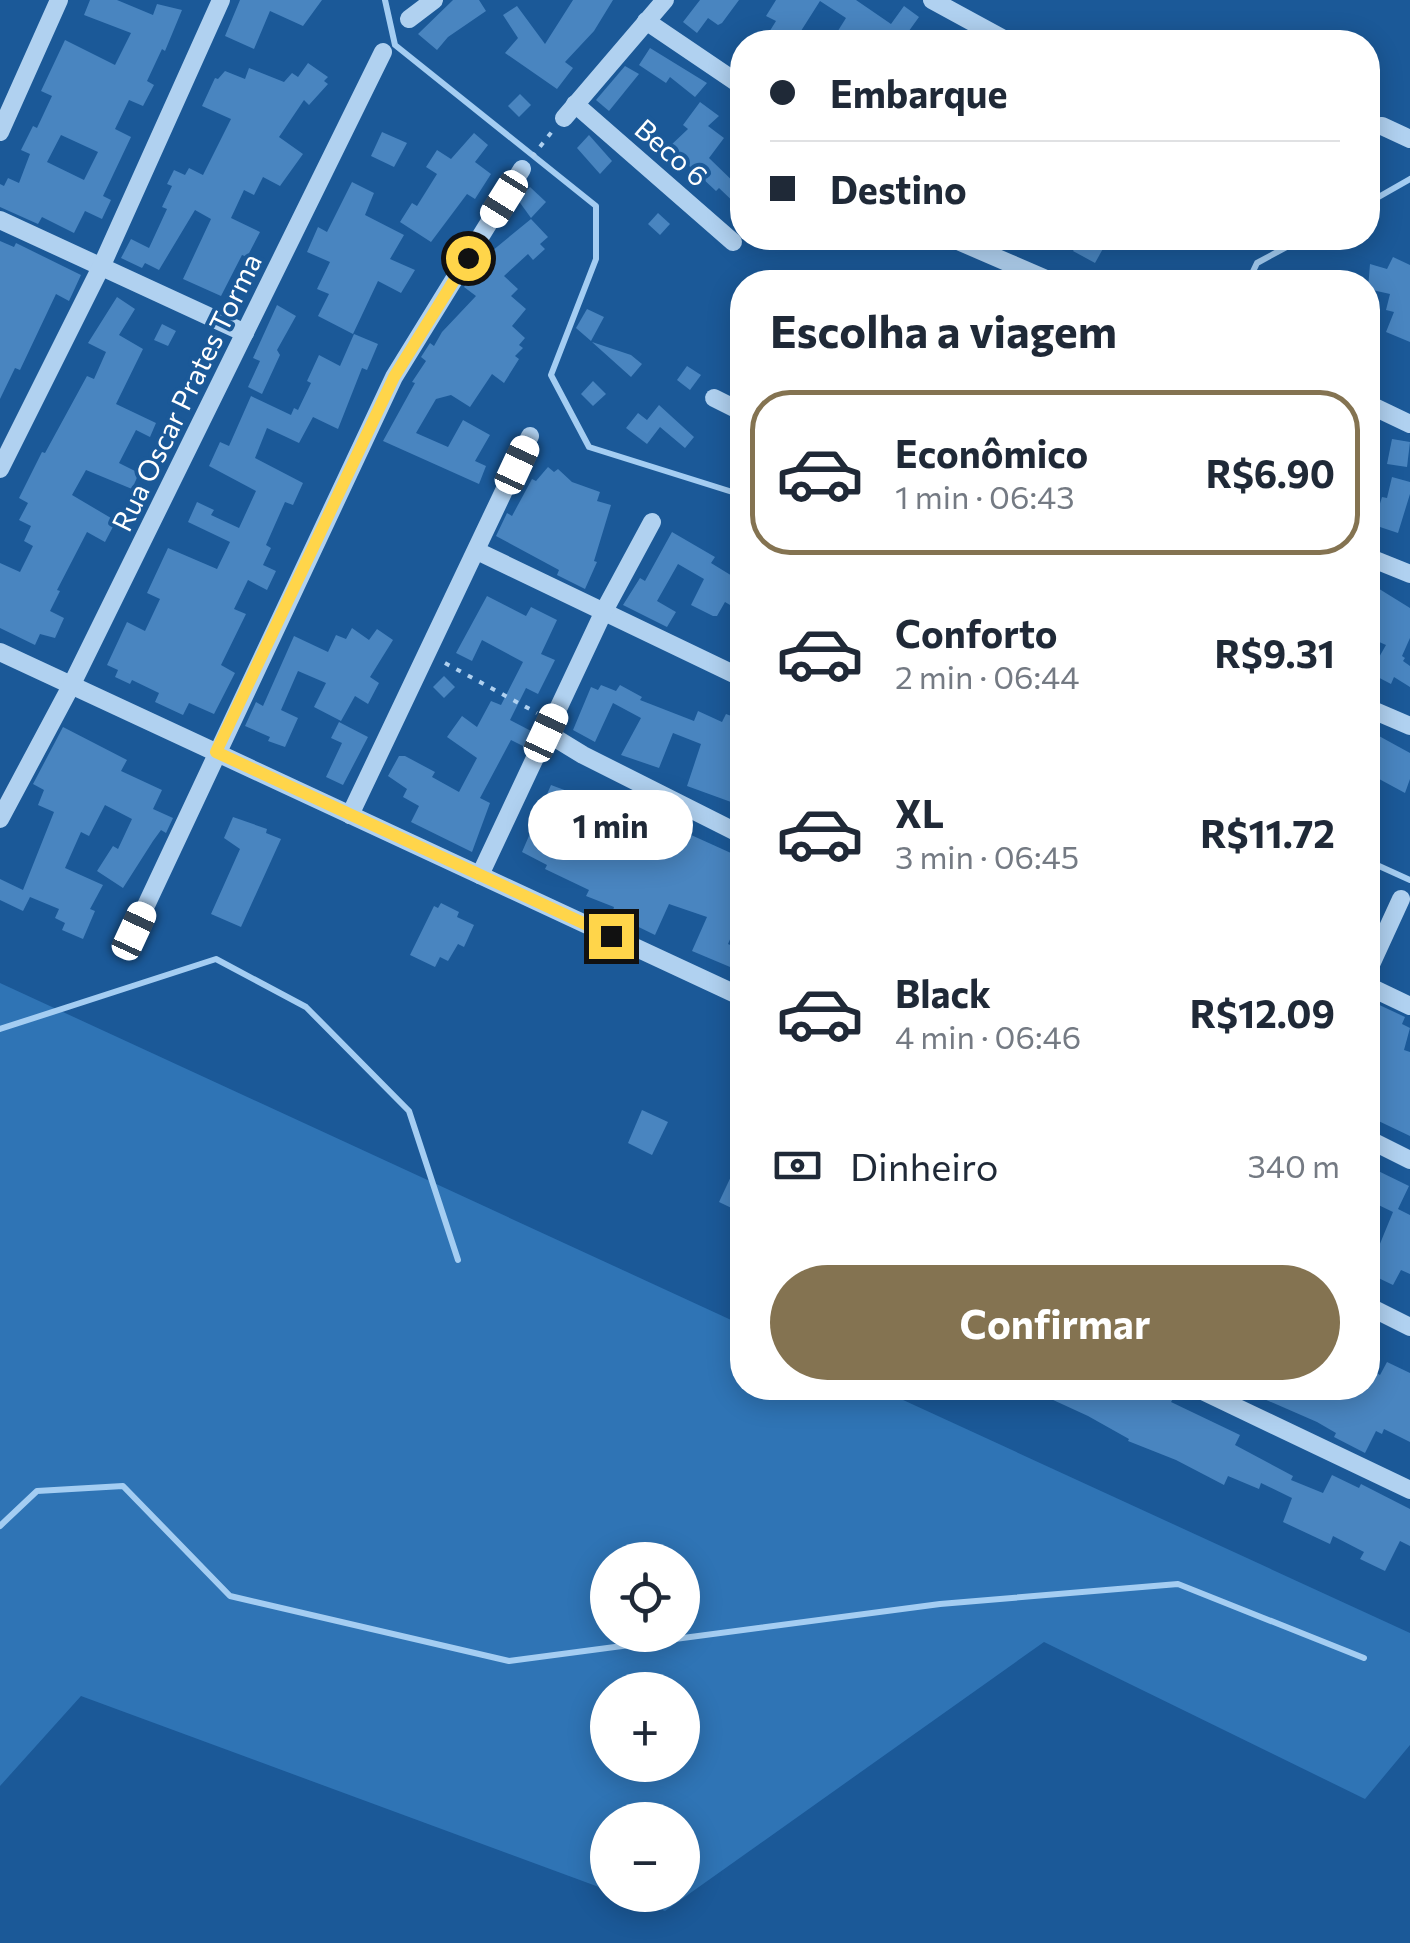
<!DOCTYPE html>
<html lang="pt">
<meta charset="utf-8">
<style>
body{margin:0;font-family:Commissioner,sans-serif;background:#f2f2f3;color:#1f2937;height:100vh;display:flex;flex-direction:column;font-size:38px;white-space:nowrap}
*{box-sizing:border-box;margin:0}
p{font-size:32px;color:#747a83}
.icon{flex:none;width:55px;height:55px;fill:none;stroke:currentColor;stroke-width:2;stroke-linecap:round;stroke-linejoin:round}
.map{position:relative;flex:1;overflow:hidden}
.details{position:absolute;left:730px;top:270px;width:650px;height:1130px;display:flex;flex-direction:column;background:#fff;border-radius:40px;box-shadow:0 5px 25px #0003}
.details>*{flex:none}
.guide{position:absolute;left:730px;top:30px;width:650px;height:220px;border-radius:40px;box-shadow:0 5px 25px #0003;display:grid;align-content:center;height:220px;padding:0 40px;background:#fff}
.controls{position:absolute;left:590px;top:1542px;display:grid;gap:20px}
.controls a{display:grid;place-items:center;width:110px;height:110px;border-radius:50%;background:#fff;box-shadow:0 5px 25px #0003;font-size:50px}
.end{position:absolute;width:45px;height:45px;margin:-22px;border:12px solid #ffd54a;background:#111;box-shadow:0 0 0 5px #111}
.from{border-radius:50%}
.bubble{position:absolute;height:70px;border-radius:35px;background:#fff;box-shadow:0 5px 25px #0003;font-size:32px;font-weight:700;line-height:70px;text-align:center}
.car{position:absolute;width:30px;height:60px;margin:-30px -15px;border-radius:12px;box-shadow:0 0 8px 2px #0007;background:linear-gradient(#fff 24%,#345 0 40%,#fff 0 76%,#345 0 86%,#fff 0)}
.guide b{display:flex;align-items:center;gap:35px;height:95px;font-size:38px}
.guide b+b{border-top:2px solid #e0e1e3}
.guide i{width:25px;height:25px;background:#1f2937}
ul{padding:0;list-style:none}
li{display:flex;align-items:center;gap:30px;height:165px;margin:0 20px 15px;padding:0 20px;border:5px solid transparent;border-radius:40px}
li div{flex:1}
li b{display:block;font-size:38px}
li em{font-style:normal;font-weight:700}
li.current{border-color:#847351}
li>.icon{width:90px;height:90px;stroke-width:1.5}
h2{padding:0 40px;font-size:45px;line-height:120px}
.pay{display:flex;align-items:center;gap:25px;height:110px;padding:0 40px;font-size:38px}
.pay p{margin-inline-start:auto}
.cta{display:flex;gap:20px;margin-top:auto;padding:20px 40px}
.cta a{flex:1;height:115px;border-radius:60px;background:#847351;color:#fff;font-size:40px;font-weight:700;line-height:115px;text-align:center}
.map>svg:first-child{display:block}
.green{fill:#2f74b5;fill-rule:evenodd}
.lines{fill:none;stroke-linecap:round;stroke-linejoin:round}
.stream{stroke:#a4cdf2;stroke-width:6}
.building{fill:#4985c0;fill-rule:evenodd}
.path{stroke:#b0d1f0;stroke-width:4;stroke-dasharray:5 8;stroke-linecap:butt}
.minor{stroke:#b0d1f0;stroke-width:18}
.route{stroke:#ffd54a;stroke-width:12}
.labels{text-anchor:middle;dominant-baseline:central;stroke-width:8;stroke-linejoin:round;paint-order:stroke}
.street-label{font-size:28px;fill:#fff;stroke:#1b5998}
</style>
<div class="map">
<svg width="1410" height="1943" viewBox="0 0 1410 1943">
<rect width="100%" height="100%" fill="#1b5998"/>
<path class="green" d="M0,983L742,1325V1388H877L1410,1633V1745L1365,1799L1044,1642L665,1911L622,1895H682V1820H608L607,1890L81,1696L0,1786ZM608,1560H682V1635H608ZM608,1690H682V1765H608Z"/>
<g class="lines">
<g class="stream">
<polyline points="385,0 395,45 596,206 596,259 551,375 589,447 742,495"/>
<polyline points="1368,203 1410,179"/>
<polyline points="1248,282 1257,263 1303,238"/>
<polyline points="1368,861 1410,880"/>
<polyline points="0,1029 216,959 306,1007 409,1111 458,1260"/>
<polyline points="0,1526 37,1491 123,1486 230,1596 509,1661 940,1604 1178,1584 1364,1658"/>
</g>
</g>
<g class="building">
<path d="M90,0H117L153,15L157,4L182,10L165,51L162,49L147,81L154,85L143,106L129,100L115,129L131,137L103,196L111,200L102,219L85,211L74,233L42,217L38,224L0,207V184L4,186L8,178L19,183L30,154L21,150L33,126L37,128L52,96L41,91L65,40L115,65L131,33L84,15ZM61,135L98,152L84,180L47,162Z"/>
<polygon points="240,0 322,0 303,26 270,11 254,49 225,36"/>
<polygon points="453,0 479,0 486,11 448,37 437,50 418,34"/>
<polygon points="573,0 613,0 594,31 565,62 573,68 557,89 505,53 518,38 503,15 517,6 545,44"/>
<polygon points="700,0 739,0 722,23 718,25 708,18 697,33 683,22"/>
<polygon points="776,0 856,0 891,24 904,6 919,17 901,42 831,42 846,18 820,1 794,42 763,42 776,21 766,16"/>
<polygon points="650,48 707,83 695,97 670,77 666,83 639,65"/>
<polygon points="308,63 328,77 324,81 328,84 309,105 304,100 279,137 303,154 280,186 263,177 254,195 244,190 231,218 260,232 247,257 242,255 221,296 183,279 211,219 195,210 159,270 145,263 142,268 121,258 131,239 149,248 167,209 162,207 172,186 167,184 174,170 185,175 189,168 203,175 231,119 202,106 215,78 218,79 225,71 245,79 249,68 284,82 292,73 298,77"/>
<polygon points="625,66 639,74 609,111 596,100"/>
<polygon points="520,94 531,105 519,117 508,106"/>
<polygon points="700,102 719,116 708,126 724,138 709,158 742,190 742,210 719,188 716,191 669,147 688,129 683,125"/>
<polygon points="382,132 407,143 394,167 371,156"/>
<polygon points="474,133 488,145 475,162 491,174 475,199 467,194 431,242 400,222 412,203 417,206 437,174 426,167 437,150 451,159"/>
<polygon points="589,135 612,161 600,174 577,148"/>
<polygon points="352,182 374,193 365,215 404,235 390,259 415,270 401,293 378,281 353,334 318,316 329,294 317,289 330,262 307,252 318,227 327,232"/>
<polygon points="530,187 546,202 531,218 518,200"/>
<polygon points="658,213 670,224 660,235 648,224"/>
<polygon points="531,219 548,237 540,244 545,249 533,260 528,254 504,276 518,289 511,296 526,309 512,326 525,338 519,345 523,348 515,356 519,359 504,383 492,374 470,407 451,395 436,399 416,433 448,447 463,420 490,435 475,461 486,466 479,484 383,441 415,383 412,382 426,361 421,357 430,343 434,346 442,332 476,296 464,287 481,260"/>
<polygon points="1081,238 1109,238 1095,263 1073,251"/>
<polygon points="0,241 14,247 16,243 81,275 69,301 56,294 20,370 15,368 0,399"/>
<polygon points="1393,257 1410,265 1410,342 1386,332 1394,312 1386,310 1390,294 1368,289 1370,264 1387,269"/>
<polygon points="117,297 135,309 119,335 143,349 116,404 156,423 150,437 136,430 119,463 139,473 132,489 86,470 72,495 116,521 105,542 87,532 57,590 60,591 50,611 64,618 55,638 40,634 35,645 0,628 0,563 20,572 33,546 24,541 31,526 19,520 28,503 19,498 42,452 45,453 87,376 94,379 106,352 88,343"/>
<polygon points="277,305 296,316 277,350 280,355 262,394 248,387 260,361 253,358"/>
<polygon points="587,309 604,317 591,341 576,328"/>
<polygon points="162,324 176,331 168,346 154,340"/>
<polygon points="354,334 378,344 367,370 362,368 338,429 313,417 299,443 267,428 255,458 303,483 293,505 285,502 266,545 271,548 263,565 276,571 267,590 248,580 234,609 246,614 221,665 235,673 214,714 189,703 183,715 155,702 159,693 132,680 130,684 115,677 118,670 107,665 127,622 145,631 160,599 147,593 168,548 217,569 230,542 188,522 197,502 214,510 211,515 239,528 256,491 209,466 220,442 229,446 251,396 291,415 294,408 298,410 311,383 307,381 319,355 340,366"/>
<polygon points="592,342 631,355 642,364 631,377"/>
<polygon points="687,366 701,375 690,390 677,380"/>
<polygon points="593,381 606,394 593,406 581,394"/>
<polygon points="659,405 694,437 685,448 660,427 647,444 626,428 638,413 647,420"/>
<polygon points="1392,439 1410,442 1407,467 1387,464"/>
<polygon points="548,467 554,472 558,469 572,482 600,492 597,501 611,505 594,561 597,562 585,589 557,575 559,570 496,536 507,513 512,516 532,479 536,481"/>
<polygon points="1392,477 1410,482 1410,494 1398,533 1368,523 1368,506 1378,510 1382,497 1387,498"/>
<polygon points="672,532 715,557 711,563 742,582 742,612 725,602 717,616 713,616 691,605 704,579 678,564 657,601 676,612 667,627 623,605 640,578 645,581"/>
<polygon points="1368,582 1410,608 1410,638 1402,656 1405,658 1403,661 1410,666 1410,687 1394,677 1391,684 1370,673 1386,645 1368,637"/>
<polygon points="487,596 526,616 531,607 557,620 541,654 555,660 538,694 526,688 510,720 533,732 525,747 511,740 480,798 490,803 472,852 411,822 419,806 403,797 407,789 388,776 399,756 405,756 435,772 432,777 459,792 477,758 447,737 462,716 477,727 491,701 501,705 523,662 482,640 472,661 456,653"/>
<polygon points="352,628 369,640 377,629 393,640 370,677 379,683 368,704 355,696 341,721 314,707 326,683 298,671 281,710 298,718 285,747 268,741 270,737 245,726 256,702 263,706 294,636 328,652 336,635 346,639"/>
<polygon points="444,676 455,687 444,698 433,687"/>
<polygon points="601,685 616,691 620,685 642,697 640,700 694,721 698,711 722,722 726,714 742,720 742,806 687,786 701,744 673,733 659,768 621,755 641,718 613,703 595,742 573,730 591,687 598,690"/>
<polygon points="339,722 368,737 343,785 326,777 342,743 331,738"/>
<polygon points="63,727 127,760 121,771 162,790 153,809 173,818 166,833 161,830 153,841 123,888 97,871 113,846 118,849 132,819 105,805 89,836 81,832 65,868 103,885 90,909 95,911 83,939 62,930 65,923 55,918 59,909 30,897 23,911 0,900 0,879 23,890 54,812 38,805 44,790 33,784"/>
<polygon points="1368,730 1410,753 1410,779 1405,793 1368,773"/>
<polygon points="551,785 567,791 561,805 617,831 627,806 742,858 742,912 728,944 742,950 742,972 692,951 707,917 669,904 655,935 612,914 614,907 586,896 589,890 545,869 547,865 522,852"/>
<polygon points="233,817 267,829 266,833 281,839 241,927 211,914 240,849 224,838"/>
<polygon points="441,903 459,912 457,917 474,925 464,947 458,944 448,961 440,957 435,967 410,955 434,906 438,908"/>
<polygon points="1373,1002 1405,1017 1402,1024 1410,1028 1404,1050 1410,1052 1410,1136 1368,1116 1368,1018"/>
<polygon points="642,1110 668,1122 652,1155 628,1143"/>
<polygon points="742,1153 742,1213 719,1202"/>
<polygon points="1368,1166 1409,1186 1398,1209 1410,1215 1410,1274 1401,1270 1393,1285 1368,1273 1393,1212 1368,1200"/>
<polygon points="1387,1362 1410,1373 1410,1442 1384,1429 1382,1434 1376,1431 1365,1453 1334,1437 1336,1433 1317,1422 1239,1388 1368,1388 1368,1368 1380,1375"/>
<polygon points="1027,1388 1153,1388 1174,1397 1171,1402 1240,1435 1235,1445 1293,1476 1291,1480 1323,1493 1332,1475 1359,1488 1361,1484 1410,1509 1410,1546 1400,1541 1385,1571 1360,1559 1364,1552 1333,1536 1330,1544 1283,1522 1292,1498 1261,1483 1259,1489 1228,1476 1224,1485 1176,1460 1128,1441 1129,1439 1088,1416"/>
</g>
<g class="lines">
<g class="path">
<polyline points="532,157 554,129"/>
<polyline points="445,663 537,713"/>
</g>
<g class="minor">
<polyline points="932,0 1009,42"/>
<polyline points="409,19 434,0"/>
<polyline points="646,21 742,86"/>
<polyline points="575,104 733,242"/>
<polyline points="564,118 665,0"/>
<polyline points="1368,127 1382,126 1410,139"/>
<polyline points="0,132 59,0"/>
<polyline points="0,220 245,333"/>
<polyline points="951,238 1053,282"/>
<polyline points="714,398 742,412"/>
<polyline points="1368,404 1410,424"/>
<polyline points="0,469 102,265 221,0"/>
<polyline points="477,551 742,678"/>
<polyline points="1368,557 1410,574"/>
<polyline points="0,652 742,997"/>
<polyline points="1368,708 1410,726"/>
<polyline points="547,733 583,755 742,835"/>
<polyline points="350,815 530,436"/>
<polyline points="0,819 71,686 383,52"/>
<polyline points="480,875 604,611 652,522"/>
<polyline points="134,931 394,377 522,169"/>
<polyline points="1368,971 1401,899"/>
<polyline points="1368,986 1410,1006"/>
<polyline points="1368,1139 1410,1160"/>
<polyline points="1368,1306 1410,1327"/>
<polyline points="1196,1388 1410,1490"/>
</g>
</g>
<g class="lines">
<polyline class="route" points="468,258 394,377 216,752 611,936"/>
</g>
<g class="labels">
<g class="street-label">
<text transform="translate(672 152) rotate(41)">Beco 6</text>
<text transform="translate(186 392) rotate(-64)">Rua Oscar Prates Torma</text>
</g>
</g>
</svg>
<div class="controls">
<a><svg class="icon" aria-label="locate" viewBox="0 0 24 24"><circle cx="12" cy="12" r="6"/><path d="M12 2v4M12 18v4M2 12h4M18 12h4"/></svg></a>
<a>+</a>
<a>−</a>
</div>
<i class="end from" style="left:468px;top:258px"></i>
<i class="end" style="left:611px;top:936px"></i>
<div class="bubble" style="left:528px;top:790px;width:165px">1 min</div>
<i class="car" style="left:504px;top:199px;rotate:212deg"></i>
<i class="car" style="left:517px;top:465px;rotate:25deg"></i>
<i class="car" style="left:546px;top:733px;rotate:25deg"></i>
<i class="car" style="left:134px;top:931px;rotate:25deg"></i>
<div class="guide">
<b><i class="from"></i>Embarque</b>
<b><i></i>Destino</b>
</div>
<section class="details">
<h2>Escolha a viagem</h2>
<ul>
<li class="current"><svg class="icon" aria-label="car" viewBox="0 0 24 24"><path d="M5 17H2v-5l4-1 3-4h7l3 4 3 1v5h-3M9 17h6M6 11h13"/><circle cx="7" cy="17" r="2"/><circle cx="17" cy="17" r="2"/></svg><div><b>Econômico</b><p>1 min · 06:43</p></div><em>R$6.90</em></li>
<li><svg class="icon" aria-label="car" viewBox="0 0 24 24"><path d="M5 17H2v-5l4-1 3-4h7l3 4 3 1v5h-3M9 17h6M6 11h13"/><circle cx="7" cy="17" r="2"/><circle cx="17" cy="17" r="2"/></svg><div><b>Conforto</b><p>2 min · 06:44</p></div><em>R$9.31</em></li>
<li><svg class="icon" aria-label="car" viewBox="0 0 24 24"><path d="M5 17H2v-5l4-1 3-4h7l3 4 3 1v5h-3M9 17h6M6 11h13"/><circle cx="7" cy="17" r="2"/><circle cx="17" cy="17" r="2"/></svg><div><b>XL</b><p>3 min · 06:45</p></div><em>R$11.72</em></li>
<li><svg class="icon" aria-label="car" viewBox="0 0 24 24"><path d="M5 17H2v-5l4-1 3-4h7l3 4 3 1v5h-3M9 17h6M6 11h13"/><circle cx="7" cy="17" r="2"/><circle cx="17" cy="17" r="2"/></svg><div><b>Black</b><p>4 min · 06:46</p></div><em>R$12.09</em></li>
</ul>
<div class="pay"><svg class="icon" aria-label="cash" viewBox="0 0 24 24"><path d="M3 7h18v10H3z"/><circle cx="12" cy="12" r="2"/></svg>Dinheiro<p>340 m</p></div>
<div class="cta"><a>Confirmar</a></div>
</section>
</div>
